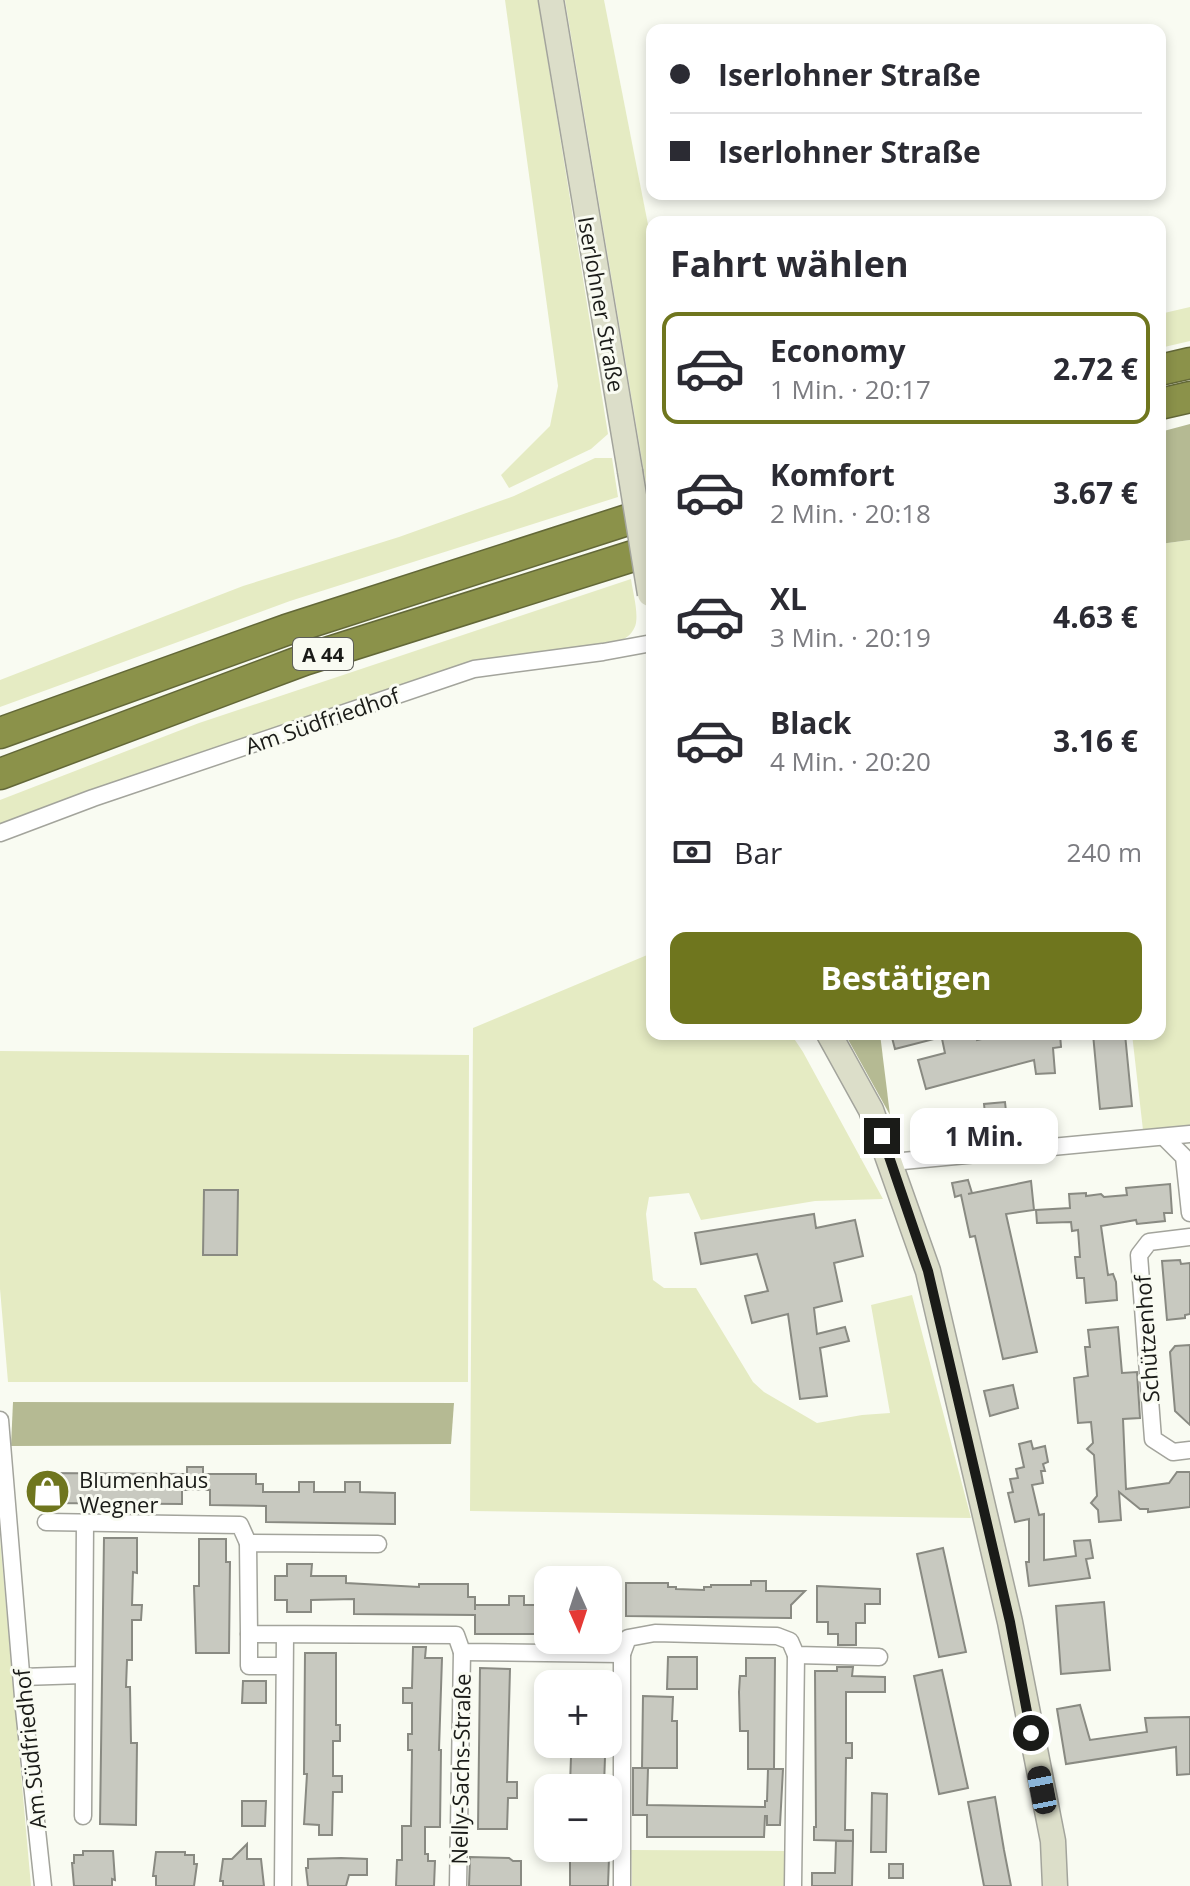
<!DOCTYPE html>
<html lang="de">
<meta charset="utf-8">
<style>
body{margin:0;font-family:"Open Sans",sans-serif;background:#f7f7f7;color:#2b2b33;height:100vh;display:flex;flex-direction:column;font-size:30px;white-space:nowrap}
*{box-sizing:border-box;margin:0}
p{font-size:26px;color:#7c7c81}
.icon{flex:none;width:44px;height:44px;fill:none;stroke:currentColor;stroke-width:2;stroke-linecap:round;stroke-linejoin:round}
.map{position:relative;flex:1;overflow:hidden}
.panel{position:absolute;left:646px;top:216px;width:520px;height:824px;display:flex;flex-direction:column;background:#fff;border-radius:16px;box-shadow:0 4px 12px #0003}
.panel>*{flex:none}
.guide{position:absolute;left:646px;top:24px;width:520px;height:176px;border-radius:16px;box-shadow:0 4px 12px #0003;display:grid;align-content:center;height:176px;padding:0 24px;background:#fff}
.needle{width:52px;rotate:177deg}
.fabs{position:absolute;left:534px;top:1566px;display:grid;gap:16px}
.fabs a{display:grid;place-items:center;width:88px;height:88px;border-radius:16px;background:#fff;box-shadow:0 4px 12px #0003;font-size:40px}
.end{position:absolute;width:36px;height:36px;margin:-18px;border:10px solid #1a1b18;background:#fff;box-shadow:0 0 0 4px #fff}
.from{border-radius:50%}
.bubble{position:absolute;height:56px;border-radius:16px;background:#fff;box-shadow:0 4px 12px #0003;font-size:26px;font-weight:700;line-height:56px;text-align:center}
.car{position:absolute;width:24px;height:48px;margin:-24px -12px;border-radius:10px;box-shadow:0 0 6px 2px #0007;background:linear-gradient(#222 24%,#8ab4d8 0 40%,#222 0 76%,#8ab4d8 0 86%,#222 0)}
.guide b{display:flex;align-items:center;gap:28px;height:76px;font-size:30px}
.guide b+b{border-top:2px solid #e1e1e2}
.guide i{width:20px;height:20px;background:#2b2b33}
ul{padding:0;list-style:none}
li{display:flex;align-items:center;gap:24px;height:112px;margin:0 16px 12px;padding:0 8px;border:4px solid transparent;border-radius:16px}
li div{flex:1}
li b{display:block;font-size:30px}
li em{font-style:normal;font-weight:700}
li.active{border-color:#6f761e}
li>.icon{width:72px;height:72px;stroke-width:1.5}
h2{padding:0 24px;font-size:36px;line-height:96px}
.pay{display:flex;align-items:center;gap:20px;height:88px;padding:0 24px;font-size:30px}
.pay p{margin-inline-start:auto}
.primary-button{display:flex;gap:16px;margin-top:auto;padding:16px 24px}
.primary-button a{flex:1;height:92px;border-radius:16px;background:#6f761e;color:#fff;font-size:32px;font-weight:700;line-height:92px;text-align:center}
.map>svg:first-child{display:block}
.green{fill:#e5ebc3;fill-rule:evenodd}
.forest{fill:#b5ba93}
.building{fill:#c8c9c0;stroke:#898a82;stroke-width:2}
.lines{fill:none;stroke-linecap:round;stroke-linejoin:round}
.minor-casing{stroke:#a3a49c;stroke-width:19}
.secondary-casing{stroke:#a3a49c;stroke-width:27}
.motorway-casing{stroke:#636838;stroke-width:33}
.minor{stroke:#fff;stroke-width:16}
.secondary{stroke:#dcdec9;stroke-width:24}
.motorway{stroke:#8b924a;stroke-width:30}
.secondary-bridge-casing{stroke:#a3a49c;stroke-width:27;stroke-linecap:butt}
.secondary-bridge{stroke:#dcdec9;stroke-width:24}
.route{stroke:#1a1b18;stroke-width:10}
.labels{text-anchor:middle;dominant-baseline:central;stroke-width:6;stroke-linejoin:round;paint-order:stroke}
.shield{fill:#f9fbf2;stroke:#5d5e59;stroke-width:2}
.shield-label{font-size:20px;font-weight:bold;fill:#1a1b18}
.street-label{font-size:22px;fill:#1a1b18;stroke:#f9fbf2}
.poi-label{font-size:22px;fill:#1a1b18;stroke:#f9fbf2;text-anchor:start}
</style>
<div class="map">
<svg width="1190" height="1886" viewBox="0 0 1190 1886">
<rect width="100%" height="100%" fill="#f9fbf2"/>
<g class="green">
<polygon points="505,0 538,0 608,434 591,449 509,488 501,475 550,426 558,386"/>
<polygon points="565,0 604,0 652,245 652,488 647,490"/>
<polygon points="1190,307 1190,341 1160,348 1160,314"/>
<polygon points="595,458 612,458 618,497 290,601 0,707 0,680 243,586 399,537 514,496"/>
<polygon points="1190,540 1190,1126 1143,1130 1132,1034 1160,1034 1160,544"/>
<path d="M631,579C633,593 638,610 636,623C630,652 575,649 551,651L0,825V800L199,723Z"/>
<polygon points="652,953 652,1034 791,1034 803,1052 883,1199 815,1201 701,1220 689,1193 649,1197 646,1214 653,1280 664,1288 696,1288 753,1382 764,1392 817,1423 862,1415 890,1413 871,1305 912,1295 971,1518 470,1511 473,1028"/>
<path d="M0,1051L469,1055L468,1382H8L0,1289ZM204,1190L238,1191L237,1255L203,1254Z"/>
<polygon points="0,1538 31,1886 0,1886"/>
<polygon points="631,1850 786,1851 785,1886 632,1886"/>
</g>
<g class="forest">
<polygon points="1190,424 1190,540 1160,544 1160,432"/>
<polygon points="845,1034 880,1034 890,1115"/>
<polygon points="13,1402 454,1403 451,1444 11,1446"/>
</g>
<g class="building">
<polygon points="891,1034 934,1034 934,1039 895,1049"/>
<polygon points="941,1034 975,1034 977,1040 1004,1034 1060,1034 1061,1047 1053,1048 1055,1073 1036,1074 1034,1060 926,1089 918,1060 945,1053"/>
<polygon points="1093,1034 1125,1034 1132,1106 1100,1109"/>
<polygon points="1005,1102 1008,1130 987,1132 984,1104"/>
<polygon points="968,1180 972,1193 968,1194 1031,1181 1034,1210 1006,1214 1037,1352 1003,1359 975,1236 970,1237 961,1195 955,1197 952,1183"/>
<polygon points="1170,1184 1172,1213 1164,1213 1165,1221 1137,1224 1136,1220 1101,1226 1108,1275 1113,1274 1116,1282 1117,1300 1086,1303 1084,1278 1077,1278 1075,1257 1080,1257 1078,1230 1072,1231 1071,1222 1037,1223 1036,1210 1070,1208 1069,1194 1086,1193 1086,1196 1101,1194 1104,1197 1127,1195 1126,1188"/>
<polygon points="204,1190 238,1190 237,1255 203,1255"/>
<polygon points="814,1214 816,1228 855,1220 863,1256 834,1263 842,1301 814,1308 817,1334 845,1327 849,1341 820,1348 827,1396 800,1399 788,1314 752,1323 745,1296 768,1291 757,1254 701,1264 695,1233"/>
<polygon points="1180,1260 1181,1264 1190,1263 1190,1314 1185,1315 1185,1318 1167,1320 1162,1261"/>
<polygon points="1118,1327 1122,1373 1137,1372 1140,1418 1123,1419 1126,1489 1169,1483 1177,1472 1190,1472 1190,1507 1148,1512 1148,1509 1140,1509 1119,1492 1121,1520 1099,1522 1098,1510 1091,1503 1097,1496 1094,1455 1087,1449 1093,1443 1091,1422 1078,1423 1074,1378 1088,1376 1085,1347 1090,1347 1088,1330"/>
<polygon points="1190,1345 1190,1425 1175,1411 1170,1352 1175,1346"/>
<polygon points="1013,1385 1018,1408 990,1416 984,1391"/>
<polygon points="1031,1441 1033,1449 1045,1446 1048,1462 1043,1464 1045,1471 1041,1471 1043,1483 1032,1485 1039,1515 1044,1514 1044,1560 1076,1556 1074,1541 1090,1540 1093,1558 1086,1559 1090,1578 1029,1586 1026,1562 1029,1562 1029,1519 1015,1522 1008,1493 1013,1492 1010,1479 1018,1478 1016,1469 1024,1467 1019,1444"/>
<polygon points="187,1467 203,1467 203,1474 256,1474 256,1484 263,1484 263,1492 299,1492 299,1482 314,1482 314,1492 345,1492 345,1482 360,1482 360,1492 395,1493 395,1524 266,1522 266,1506 210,1505 210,1490 182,1490 182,1504 44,1503 44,1473 187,1474"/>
<polygon points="104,1538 137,1538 137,1573 133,1572 132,1605 142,1605 141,1620 132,1620 132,1660 127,1660 126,1687 130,1687 131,1743 137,1743 136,1825 100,1824"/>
<polygon points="199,1539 226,1539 226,1562 230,1562 229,1653 196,1653 194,1586 199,1586"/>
<polygon points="943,1548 966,1652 939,1657 917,1554"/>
<polygon points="287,1564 312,1564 311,1576 346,1576 346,1583 419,1587 419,1584 468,1584 468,1597 475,1597 475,1610 475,1605 509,1605 509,1596 524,1596 524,1605 548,1605 548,1634 475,1634 475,1615 354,1614 354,1599 311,1600 311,1612 287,1612 287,1600 275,1600 275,1576 287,1576"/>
<polygon points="751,1581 766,1581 766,1591 805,1591 791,1605 791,1618 626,1616 626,1583 668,1583 668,1587 676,1587 676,1589 704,1590 704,1587 711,1587 711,1585 751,1585"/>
<polygon points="817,1586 880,1589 880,1604 865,1604 865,1623 856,1623 856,1645 838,1645 838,1634 828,1634 828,1622 817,1622"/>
<polygon points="1104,1602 1110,1670 1061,1674 1056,1606"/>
<polygon points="413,1647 426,1647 425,1658 442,1658 439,1750 441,1750 440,1827 425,1827 425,1854 428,1854 428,1861 435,1861 434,1886 396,1886 397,1860 402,1860 402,1826 411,1826 412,1750 408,1750 408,1734 412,1734 412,1703 403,1703 403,1688 412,1688"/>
<polygon points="305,1653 336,1653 336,1725 340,1725 340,1741 333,1741 333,1776 342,1776 342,1792 333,1792 332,1835 319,1835 319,1825 304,1824 307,1774 304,1774"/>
<polygon points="668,1657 697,1657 697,1689 667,1689"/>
<polygon points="746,1658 775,1658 774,1769 748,1769 748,1731 740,1731 739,1692 740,1676 746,1676"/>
<polygon points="837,1667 853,1667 852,1676 885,1677 885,1692 846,1692 846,1743 852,1743 852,1758 846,1758 845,1830 853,1830 853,1841 814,1840 814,1827 816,1827 815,1671 837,1671"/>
<polygon points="480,1668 510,1669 507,1782 517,1782 517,1798 508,1798 507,1829 478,1829"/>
<polygon points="942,1670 968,1788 939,1794 914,1676"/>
<rect x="574" y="1671" width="31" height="13"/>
<polygon points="243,1681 266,1681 266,1703 242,1703"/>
<polygon points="643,1696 673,1697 672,1721 677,1721 677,1768 642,1768"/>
<polygon points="1080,1705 1090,1740 1147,1732 1145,1718 1190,1717 1190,1774 1177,1775 1176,1747 1066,1764 1057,1709"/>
<polygon points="567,1744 582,1744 582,1757 605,1757 604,1786 570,1785 571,1757 581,1757 567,1757"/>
<polygon points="633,1768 648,1768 647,1805 705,1806 765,1807 765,1801 767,1801 768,1769 783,1769 780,1825 767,1825 767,1816 765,1816 764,1837 647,1837 647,1815 633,1815"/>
<polygon points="872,1793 887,1794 886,1852 871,1852"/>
<polygon points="995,1797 1004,1850 1011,1886 984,1886 968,1802"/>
<polygon points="242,1801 266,1801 265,1826 242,1826"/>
<polygon points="836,1841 853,1841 852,1886 812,1886 812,1873 835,1873"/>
<polygon points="247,1844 247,1859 261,1859 264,1886 223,1886 223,1881 220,1881 223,1859 232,1859"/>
<polygon points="83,1851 113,1851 115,1880 112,1879 112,1886 74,1886 72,1863 74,1863 74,1855 83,1855"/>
<polygon points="156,1852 185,1852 185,1855 194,1855 194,1864 197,1864 194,1886 156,1886 156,1876 153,1876"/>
<polygon points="470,1857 509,1858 513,1861 521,1861 521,1886 469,1886"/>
<polygon points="341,1858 367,1859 367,1875 349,1875 346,1886 308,1886 306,1868 308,1868 308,1859"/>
<polygon points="570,1858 609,1858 608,1886 570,1886"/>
<rect x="889" y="1864" width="14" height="14"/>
</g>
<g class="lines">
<defs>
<g id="minor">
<polyline points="0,833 93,798 474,669 603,652 652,643"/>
<polyline points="1164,1137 1184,1157 1190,1213"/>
<polyline points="892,1162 1190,1134"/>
<polyline points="1190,1237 1149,1242 1139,1255 1153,1439 1173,1452 1190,1450"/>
<polyline points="0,1420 24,1709 43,1886"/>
<polyline points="46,1522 240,1525 248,1543"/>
<polyline points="378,1544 248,1543 249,1634 456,1635 462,1652 622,1654 628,1638 655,1633 777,1636 790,1641 796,1655 879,1657"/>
<polyline points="249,1634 249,1666 284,1666"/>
<polyline points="622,1654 622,1886"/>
<polyline points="22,1677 83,1675"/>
<polyline points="83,1816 85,1522"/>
<polyline points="283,1886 285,1635"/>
<polyline points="458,1886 462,1652"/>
<polyline points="793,1886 796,1655"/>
</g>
<g id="secondary">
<polyline points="551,0 630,471"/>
<polyline points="829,1034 871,1110 928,1271 1010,1622 1053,1841 1055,1886"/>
</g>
<g id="motorway">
<polyline points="1160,370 1190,363"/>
<polyline points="1160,404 1190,397"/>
<polyline points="0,733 286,630 652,512"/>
<polyline points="0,774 304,660 652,550"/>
</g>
</defs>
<use href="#minor" class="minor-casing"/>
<use href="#secondary" class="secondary-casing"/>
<use href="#motorway" class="motorway-casing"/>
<use href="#minor" class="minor"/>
<use href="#secondary" class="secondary"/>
<use href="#motorway" class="motorway"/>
<defs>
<polyline id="secondary-bridge" points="630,471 650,594"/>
</defs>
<use href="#secondary-bridge" class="secondary-bridge-casing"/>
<use href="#secondary-bridge" class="secondary-bridge"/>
</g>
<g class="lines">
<polyline class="route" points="882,1136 928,1271 1010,1622 1031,1733"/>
</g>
<defs>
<symbol id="shop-disc" viewBox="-11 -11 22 22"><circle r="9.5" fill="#6f761e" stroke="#f9fbf2"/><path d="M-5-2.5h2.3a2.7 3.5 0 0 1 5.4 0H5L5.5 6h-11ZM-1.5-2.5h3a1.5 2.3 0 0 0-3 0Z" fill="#fff"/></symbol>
</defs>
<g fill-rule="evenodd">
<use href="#shop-disc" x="22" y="1466" width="51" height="51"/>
</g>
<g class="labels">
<rect class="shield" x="293" y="638" width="60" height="32" rx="6"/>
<g class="shield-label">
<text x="323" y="654">A 44</text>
</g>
<g class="street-label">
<text transform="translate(602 304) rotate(80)">Iserlohner Straße</text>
<text transform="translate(322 720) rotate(-19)">Am Südfriedhof</text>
<text transform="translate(1146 1339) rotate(-94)">Schützenhof</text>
<text transform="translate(29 1749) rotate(-96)">Am Südfriedhof</text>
<text transform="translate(460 1769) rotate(-89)">Nelly-Sachs-Straße</text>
</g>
<g class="poi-label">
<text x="79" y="1479">Blumenhaus<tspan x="79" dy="25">Wegner</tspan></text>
</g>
</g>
</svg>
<div class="fabs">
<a><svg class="needle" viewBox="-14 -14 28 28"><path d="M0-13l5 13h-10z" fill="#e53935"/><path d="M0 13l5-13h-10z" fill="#7c7c81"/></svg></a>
<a>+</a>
<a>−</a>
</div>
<i class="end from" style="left:1031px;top:1733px"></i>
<i class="end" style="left:882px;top:1136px"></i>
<div class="bubble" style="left:910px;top:1108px;width:148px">1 Min.</div>
<i class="car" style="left:1042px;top:1790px;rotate:349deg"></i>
<div class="guide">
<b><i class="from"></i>Iserlohner Straße</b>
<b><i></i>Iserlohner Straße</b>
</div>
<section class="panel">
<h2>Fahrt wählen</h2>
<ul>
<li class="active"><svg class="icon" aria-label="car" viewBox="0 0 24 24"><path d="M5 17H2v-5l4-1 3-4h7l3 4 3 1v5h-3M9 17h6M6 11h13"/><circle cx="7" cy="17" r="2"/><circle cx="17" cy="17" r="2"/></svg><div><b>Economy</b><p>1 Min. · 20:17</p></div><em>2.72 €</em></li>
<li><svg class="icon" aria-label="car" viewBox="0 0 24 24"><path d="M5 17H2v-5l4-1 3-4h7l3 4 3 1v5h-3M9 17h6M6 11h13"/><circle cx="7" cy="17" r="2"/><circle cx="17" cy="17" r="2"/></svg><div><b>Komfort</b><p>2 Min. · 20:18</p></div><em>3.67 €</em></li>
<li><svg class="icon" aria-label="car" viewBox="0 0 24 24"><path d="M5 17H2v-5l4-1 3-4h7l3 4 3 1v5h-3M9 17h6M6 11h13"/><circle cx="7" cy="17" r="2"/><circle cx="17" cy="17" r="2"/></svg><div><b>XL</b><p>3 Min. · 20:19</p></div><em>4.63 €</em></li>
<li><svg class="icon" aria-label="car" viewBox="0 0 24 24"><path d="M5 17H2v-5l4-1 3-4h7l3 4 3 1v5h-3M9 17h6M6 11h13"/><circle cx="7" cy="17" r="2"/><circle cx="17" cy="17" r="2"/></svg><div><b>Black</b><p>4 Min. · 20:20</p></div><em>3.16 €</em></li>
</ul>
<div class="pay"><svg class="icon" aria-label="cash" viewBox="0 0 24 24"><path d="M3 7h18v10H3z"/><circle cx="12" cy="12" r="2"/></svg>Bar<p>240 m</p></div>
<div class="primary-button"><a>Bestätigen</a></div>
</section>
</div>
